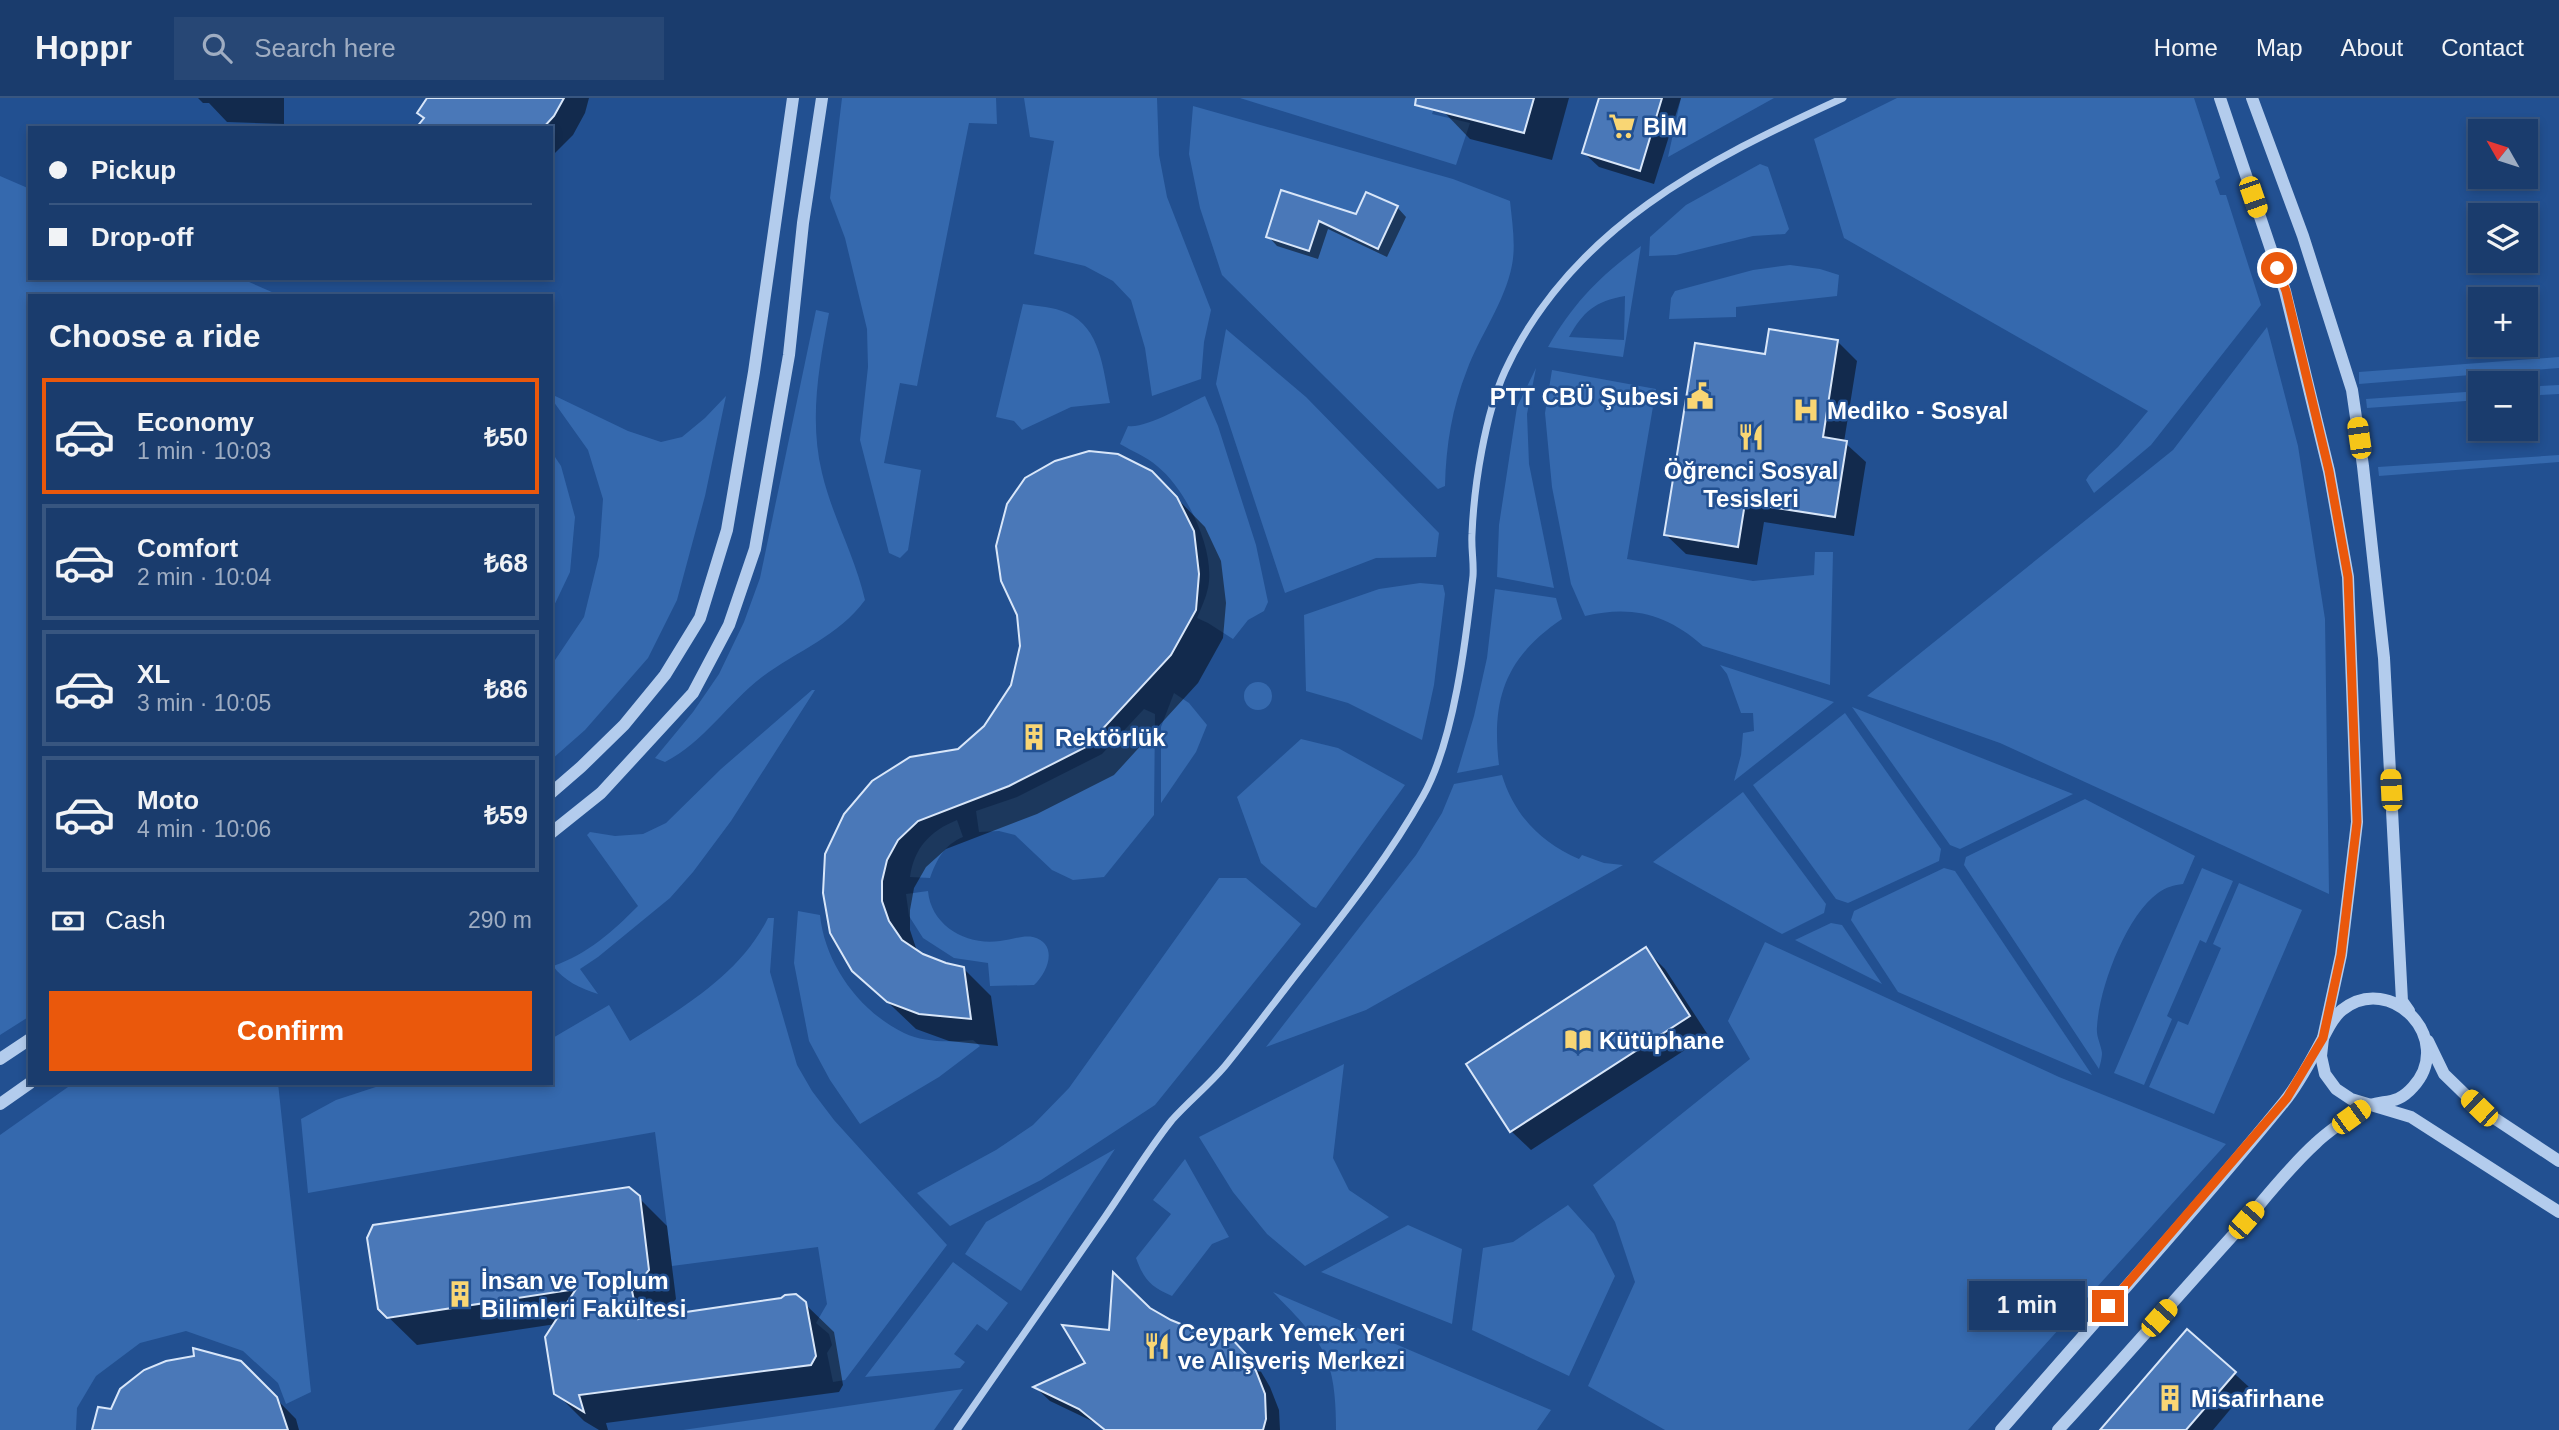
<!DOCTYPE html>
<meta charset="utf-8">
<style>
body{margin:0;font-family:Helvetica,sans-serif;background:#274775;color:#f1f3f6;height:100vh;display:flex;flex-direction:column;font-size:26px;white-space:nowrap}
*{box-sizing:border-box;margin:0}
p{font-size:23px;color:#9fadc2}
.icon{flex:none;width:38px;height:38px;fill:none;stroke:currentColor;stroke-width:2;stroke-linecap:round;stroke-linejoin:round}
.map{position:relative;flex:1;overflow:hidden}
.details{position:absolute;left:28px;top:196px;width:525px;height:791px;display:flex;flex-direction:column;background:#1a3c6d;border-radius:0px;box-shadow:0 4px 10px #0003,0 0 0 2px #385680}
.details>*{flex:none}
.top-card{position:absolute;left:28px;top:28px;width:525px;height:154px;border-radius:0px;box-shadow:0 4px 10px #0003,0 0 0 2px #385680;display:grid;align-content:center;height:154px;padding:0 21px;background:#1a3c6d}
.needle{width:46px;rotate:309deg}
.buttons{position:absolute;left:2468px;top:21px;display:grid;gap:14px}
.buttons a{display:grid;place-items:center;width:70px;height:70px;border-radius:0px;background:#1a3c6d;box-shadow:0 4px 10px #0003,0 0 0 2px #385680;font-size:35px}
.end{position:absolute;width:32px;height:32px;margin:-16px;border:9px solid #ea580c;background:#fff;box-shadow:0 0 0 4px #fff}
.from{border-radius:50%}
.bubble{position:absolute;height:49px;border-radius:0px;background:#1a3c6d;box-shadow:0 4px 10px #0003,0 0 0 2px #385680;font-size:23px;font-weight:600;line-height:49px;text-align:center}
.car{position:absolute;width:21px;height:42px;margin:-21px -10px;border-radius:9px;box-shadow:0 0 5px 2px #0007;background:linear-gradient(#f5c518 24%,#345 0 40%,#f5c518 0 76%,#345 0 86%,#f5c518 0)}
.top-card b{display:flex;align-items:center;gap:24px;height:66px;font-size:26px}
.top-card b+b{border-top:2px solid #385680}
.top-card i{width:18px;height:18px;background:#f1f3f6}
ul{padding:0;list-style:none}
li{display:flex;align-items:center;gap:21px;height:116px;margin:0 14px 10px;padding:0 7px;border:4px solid #385680;border-radius:0px}
li div{flex:1}
li b{display:block;font-size:26px}
li em{font-style:normal;font-weight:600}
li.active{border-color:#ea580c}
li>.icon{width:63px;height:63px;stroke-width:1.5}
h2{padding:0 21px;font-size:32px;line-height:84px}
.pay{display:flex;align-items:center;gap:18px;height:77px;padding:0 21px;font-size:26px}
.pay p{margin-inline-start:auto}
.primary-button{display:flex;gap:14px;margin-top:auto;padding:14px 21px}
.primary-button a{flex:1;height:80px;border-radius:0px;background:#ea580c;color:#fff;font-size:28px;font-weight:600;line-height:80px;text-align:center}
header{display:flex;align-items:center;gap:42px;box-sizing:border-box;height:98px;padding:0 35px;background:#1a3c6d;border-bottom:2px solid #385680}
header strong{font-size:33px}
nav{display:flex;gap:38px;margin-inline-start:auto;font-size:24px}
.search{width:490px;height:63px;background:#274775;display:flex;align-items:center;gap:18px;box-sizing:border-box;padding:0 24px;border-radius:0px;color:#9fadc2;font-size:26px}
.map>svg:first-child{display:block}
.green{fill:#3569ae;fill-rule:evenodd}
.shadow{fill:#0007}
.building{fill:#4a78b8;stroke:#d8e6f9;stroke-width:2}
.lines{fill:none;stroke-linecap:round;stroke-linejoin:round}
.minor{stroke:#b3cced;stroke-width:7}
.tertiary{stroke:#b3cced;stroke-width:12}
.route{stroke:#ea580c;stroke-width:9}
.labels{text-anchor:middle;dominant-baseline:central;stroke-width:5;stroke-linejoin:round;paint-order:stroke}
.poi-label{font-size:24px;font-weight:bold;fill:#fff;stroke:#225091;text-anchor:start}
</style>
<header>
<strong>Hoppr</strong>
<div class="search"><svg class="icon" aria-label="search" viewBox="0 0 24 24"><circle cx="10" cy="10" r="6"/><path d="M15 15l6 6"/></svg>Search here</div>
<nav><a>Home</a><a>Map</a><a>About</a><a>Contact</a></nav>
</header>
<div class="map">
<svg width="2559" height="1332" viewBox="0 0 2559 1332">
<rect width="100%" height="100%" fill="#225091"/>
<g class="green">
<polygon points="842,0 996,0 997,26 969,25 917,288 900,285 884,365 921,372 908,452 900,460 889,455 860,342 868,269 867,231 845,140 830,100"/>
<polygon points="1024,0 1157,0 1159,57 1167,99 1211,212 1204,244 1201,281 1152,298 1145,250 1131,202 1113,183 1085,168 1034,156 1054,43 1030,39"/>
<polygon points="1240,0 1438,0 1432,16 1470,25 1456,67"/>
<polygon points="1681,0 1774,0 1668,59"/>
<polygon points="1897,0 2194,0 2220,80 2215,83 2220,97 2226,97 2261,207 2151,347 2094,395 2086,382 2089,377 2118,349 2148,313 1844,140 1814,41"/>
<path d="M1193,8L1453,81L1510,103C1512,123 1516,147 1512,167C1505,204 1480,237 1467,272C1452,310 1446,347 1445,388L1438,391L1222,177L1200,110L1189,56Z"/>
<polygon points="1760,66 1768,69 1789,131 1785,136 1753,138 1676,157 1649,158 1650,139 1686,107"/>
<polygon points="0,78 30,91 30,180 240,180 281,198 30,198 30,918 0,937"/>
<path d="M1641,148L1623,259L1548,249C1574,204 1600,178 1641,148ZM1625,198L1624,242L1569,239C1583,214 1595,203 1625,198Z"/>
<polygon points="1790,167 1820,171 1839,177 1837,198 1736,209 1736,219 1669,221 1671,200 1675,193 1753,172"/>
<path d="M1023,206C1037,208 1054,209 1067,215C1101,230 1103,272 1110,305L1071,309L1022,332L1014,323L996,319Z"/>
<path d="M816,212L829,215C819,268 809,321 822,375C832,418 855,458 865,502C839,538 797,553 762,579C728,605 704,644 665,664L655,660L693,614L719,576L744,524L760,480Z"/>
<polygon points="2267,229 2298,348 2325,521 2329,796 2000,645 1867,598 2173,352"/>
<polygon points="1226,231 1306,299 1439,435 1436,459 1376,460 1285,495 1216,286"/>
<polygon points="2559,259 2559,270 2359,286 2359,274"/>
<polygon points="1536,270 1527,316 1529,366 1554,490 1497,479 1499,427 1517,309"/>
<path d="M1552,272L1656,291L1627,461L1753,483L1814,477L1815,454H1833L1830,587L1703,548C1667,516 1632,507 1585,518L1571,486L1552,389L1545,315Z"/>
<polygon points="2559,287 2559,296 2525,298 2525,289"/>
<polygon points="2480,293 2480,302 2367,310 2366,301"/>
<polygon points="551,296 628,333 661,344 682,339 705,320 726,298 705,398 677,502 648,560 585,632 551,662 551,568 584,519 599,458 603,401 588,352 551,300"/>
<path d="M1205,298L1218,328L1256,447L1268,504L1264,513L1248,522L1233,541L1208,525L1197,520C1201,510 1206,500 1208,490C1216,452 1186,391 1157,368C1147,359 1132,353 1120,346L1128,328C1146,331 1187,306 1205,298Z"/>
<polygon points="551,353 561,368 575,419 570,474 551,514"/>
<polygon points="2559,357 2559,364 2379,378 2378,369"/>
<polygon points="1420,485 1443,487 1445,496 1434,587 1422,642 1348,605 1306,593 1304,517 1379,491"/>
<path d="M1495,491L1556,500L1562,521C1506,559 1491,600 1499,667L1457,675L1474,618L1487,560Z"/>
<polygon points="1720,567 1834,604 1734,683 1741,657 1743,635 1754,633 1753,615 1741,615 1727,576"/>
<circle cx="1258" cy="598" r="14"/>
<path d="M812,592H815L731,723L693,774L670,800L598,859L580,871L598,896C580,890 564,883 553,868C588,856 612,834 638,808L587,737L590,734L615,738L643,736L666,725L721,671Z"/>
<polygon points="1174,595 1189,605 1207,627 1196,654 1161,705 1161,629"/>
<polygon points="1852,609 2073,696 1960,751 1950,747"/>
<polygon points="1144,611 1155,616 1154,717 1104,779 1073,782 1052,772 1015,737 999,733 979,734 976,713 1017,699 1102,656"/>
<polygon points="1845,615 1941,751 1939,763 1848,805 1836,801 1753,687"/>
<polygon points="1301,641 1338,650 1405,687 1316,810 1311,808 1261,765 1237,699"/>
<path d="M1502,677C1514,717 1541,745 1579,761L1582,757L1604,765L1623,767L1366,912L1266,949L1416,757L1442,715L1454,686Z"/>
<polygon points="1743,694 1826,806 1824,815 1782,836 1653,764"/>
<path d="M2085,701L2195,758L2183,786C2174,787 2166,789 2158,795C2126,818 2099,890 2097,929C2096,939 2101,946 2102,955C2102,960 2100,967 2099,971L1964,767L1966,759Z"/>
<path d="M957,722L963,739C944,747 937,761 930,780L910,779C914,750 930,733 957,722Z"/>
<polygon points="1944,770 1955,773 2092,977 1898,894 1851,822 1854,813"/>
<polygon points="2202,770 2233,783 2206,845 2200,842 2167,918 2172,921 2144,987 2114,975"/>
<polygon points="1219,780 1246,780 1301,826 1155,1007 1041,1082 950,1128 917,1095 996,1052 1033,1027 1069,990"/>
<polygon points="2239,785 2302,812 2214,1016 2149,989 2178,923 2188,927 2221,850 2213,846"/>
<path d="M928,793C931,828 967,848 1000,843C1011,842 1022,837 1033,839C1059,846 1048,874 1034,887L990,888L988,865L954,860L923,840L909,818L906,796Z"/>
<path d="M798,813L820,817C825,866 859,913 904,935C925,945 951,944 973,942L980,948L939,979L860,1026L830,982L809,943L794,865Z"/>
<path d="M768,820H774L770,874L797,967L812,993L834,1022L947,1147L845,1282L833,1284L827,1255L832,1247L829,1236L816,1225L827,1206L818,1149L672,1168L655,1034L308,1095L301,1021L336,1002L388,985H551V941L609,907L630,943C682,910 740,877 768,820Z"/>
<polygon points="1831,825 1842,827 1882,886 1795,842"/>
<polygon points="1765,844 2059,979 2226,1046 1968,1332 1665,1332 1588,1288 1635,1184 1615,1124 1593,1087 1750,961 1728,923"/>
<polygon points="1344,966 1333,1060 1349,1092 1389,1119 1305,1168 1267,1136 1233,1094 1199,1039"/>
<polygon points="79,985 278,985 311,1294 286,1306 278,1285 243,1253 186,1233 140,1245 96,1278 77,1310 76,1332 0,1332 0,1037 68,989"/>
<polygon points="1115,1051 1021,1193 965,1156 986,1124"/>
<path d="M1185,1061L1229,1139L1212,1146L1172,1198C1151,1189 1144,1182 1136,1160L1171,1116L1153,1102Z"/>
<polygon points="1568,1107 1594,1136 1615,1178 1569,1278 1472,1232 1483,1150 1513,1144"/>
<polygon points="1408,1127 1462,1151 1452,1226 1321,1174"/>
<polygon points="953,1164 1008,1205 987,1233 977,1226 954,1256 965,1264 960,1270 865,1279"/>
<path d="M1273,1194L1551,1312L1537,1332H1336C1336,1310 1335,1283 1327,1262C1320,1240 1289,1211 1273,1194Z"/>
<polygon points="963,1291 934,1332 683,1332"/>
</g>
<g class="shadow">
<polygon points="198,0 284,0 284,26 227,24 209,5 203,5"/>
<polygon points="429,0 589,0 585,15 573,37 551,59 551,30 427,30 425,21"/>
<polygon points="1446,0 1569,0 1552,62 1470,41 1443,13"/>
<polygon points="1601,0 1681,0 1654,86 1599,69 1584,55"/>
<polygon points="1282,94 1357,118 1397,109 1406,119 1387,159 1328,131 1318,161 1277,148 1268,138"/>
<polygon points="1837,243 1857,263 1844,344 1866,364 1854,438 1764,424 1757,467 1686,456 1666,437 1767,258"/>
<polygon points="1151,374 1205,429 1221,463 1226,505 1223,540 1198,585 1114,677 1037,716 946,751 926,769 914,790 910,812 910,832 917,853 945,867 963,870 991,898 998,948 949,943 916,931 853,871 832,834 959,653 985,629"/>
<polygon points="1646,852 1665,871 1708,937 1531,1052 1511,1033 1468,966"/>
<polygon points="639,1100 667,1128 676,1201 661,1219 805,1206 834,1234 843,1287 839,1294 606,1325 608,1332 599,1332 584,1323 556,1295 556,1226 417,1247 379,1210"/>
<polygon points="1149,1211 1170,1224 1231,1243 1260,1272 1270,1289 1279,1312 1280,1332 1105,1332 1096,1325 1050,1303 1036,1290 1087,1266 1110,1233"/>
<polygon points="2188,1233 2249,1289 2213,1332 2112,1332"/>
<polygon points="240,1264 296,1321 299,1332 93,1332 112,1313"/>
</g>
<g class="building">
<polygon points="427,0 564,0 554,18 543,30 416,30 424,20 417,15"/>
<polygon points="1416,0 1534,0 1524,35 1415,7"/>
<polygon points="1599,0 1662,0 1640,73 1582,55"/>
<polygon points="1281,92 1356,116 1366,94 1398,108 1378,151 1319,123 1309,153 1266,139"/>
<polygon points="1769,231 1838,242 1823,339 1847,343 1835,419 1745,405 1738,449 1664,437 1695,245 1765,256"/>
<polygon points="1089,353 1118,356 1152,373 1177,399 1194,433 1199,476 1196,512 1171,557 1086,649 1009,688 918,723 898,742 887,762 882,783 882,803 889,823 902,842 923,856 946,865 964,869 971,921 919,916 887,904 852,873 830,835 823,795 825,756 844,716 872,683 910,659 958,651 984,628 1011,587 1020,548 1017,517 1001,483 996,448 1007,406 1025,380 1055,363"/>
<polygon points="1646,849 1690,918 1510,1034 1466,966"/>
<polygon points="629,1089 640,1098 649,1172 632,1193 638,1221 781,1200 785,1197 796,1196 806,1204 816,1258 811,1267 579,1297 584,1314 554,1296 545,1239 576,1191 387,1220 378,1211 367,1140 373,1127"/>
<polygon points="1113,1174 1150,1210 1171,1222 1193,1231 1232,1241 1246,1256 1256,1273 1265,1296 1266,1321 1263,1332 1105,1332 1079,1311 1033,1289 1085,1265 1062,1227 1109,1232"/>
<polygon points="2187,1231 2236,1274 2186,1332 2100,1332"/>
<polygon points="193,1250 241,1263 277,1299 288,1332 92,1332 98,1309 111,1311 120,1291 144,1272 166,1263 194,1258"/>
</g>
<g class="lines">
<path class="minor" d="M957,1332C1006,1261 1056,1190 1105,1119C1127,1087 1148,1052 1172,1022C1189,1003 1209,987 1225,968C1251,936 1276,902 1302,869C1345,814 1389,759 1423,698C1454,643 1466,542 1473,478C1474,464 1471,450 1472,436C1474,387 1485,317 1505,273C1571,130 1707,62 1843,0"/>
<g class="tertiary">
<polyline points="2220,0 2285,193 2329,373 2348,479 2357,724 2341,857 2323,940 2321,958 2325,976 2336,991 2351,1001 2411,1019 2559,1114"/>
<polyline points="2252,0 2303,138 2352,292 2363,368 2384,560 2402,903 2409,913"/>
<polyline points="551,695 581,669 624,627 665,577 700,520 727,432 754,274 793,0"/>
<polyline points="551,735 601,695 693,595 729,527 755,451 789,257 803,125 822,0"/>
<polyline points="2428,943 2444,976 2479,1010 2559,1063"/>
<polyline points="0,961 30,941"/>
<polyline points="0,1006 30,985"/>
<path d="M2001,1332C2095,1223 2193,1116 2284,1004C2299,986 2311,962 2322,942C2328,931 2332,920 2342,912C2391,873 2456,942 2413,989C2398,1006 2388,1002 2370,1007C2361,1009 2324,1037 2316,1045C2287,1071 2261,1106 2235,1135C2176,1200 2118,1267 2058,1332"/>
</g>
</g>
<g class="lines">
<polyline class="route" points="2108,1208 2287,1000 2323,940 2341,857 2357,724 2348,479 2329,373 2286,193 2277,170"/>
</g>
<defs>
<symbol id="supermarket-bare" viewBox="-9 -9 18 18"><path d="M-6-5.5h2.5l.6 2H6L4.5 2H-2.5L-4.4-4H-6ZM-1.5 3.2a1.3 1.3 0 1 0 .1 0ZM3 3.2a1.3 1.3 0 1 0 .1 0Z" fill="#f9d674" stroke="#225091" stroke-width="2.5" paint-order="stroke"/></symbol>
<symbol id="civic-bare" viewBox="-9 -9 18 18"><path d="M-.6-6.5H3V-4.5H.6V-3L4-1V1h2V6H-6V1h2V-1L-.6-3ZM-1.2 2.5V6h2.4V2.5Z" fill="#f9d674" stroke="#225091" stroke-width="2.5" paint-order="stroke"/></symbol>
<symbol id="hospital-bare" viewBox="-9 -9 18 18"><path d="M-5-5h3v3.5h4V-5h3V5h-3V1.5h-4V5h-3Z" fill="#f9d674" stroke="#225091" stroke-width="2.5" paint-order="stroke"/></symbol>
<symbol id="restaurant-bare" viewBox="-9 -9 18 18"><path d="M-5-6h1v4h1v-4h1v4h1v-4h1v5L-1.5 .5V6h-2V.5L-5-1ZM5-6V6H3V1.5H1.5Q1.5-4 5-6Z" fill="#f9d674" stroke="#225091" stroke-width="2.5" paint-order="stroke"/></symbol>
<symbol id="building-bare" viewBox="-9 -9 18 18"><path d="M-4-6H4V6H1V3H-1V6H-4ZM-2.5-4.3h1.7v1.8h-1.7ZM.8-4.3h1.7v1.8H.8ZM-2.5-1h1.7V.8h-1.7ZM.8-1h1.7V.8H.8Z" fill="#f9d674" stroke="#225091" stroke-width="2.5" paint-order="stroke"/></symbol>
<symbol id="library-bare" viewBox="-9 -9 18 18"><path d="M-6-4Q-3-5.5-.7-3.5V5Q-3 3-6 4ZM6-4Q3-5.5 .7-3.5V5Q3 3 6 4Z" fill="#f9d674" stroke="#225091" stroke-width="2.5" paint-order="stroke"/></symbol>
</defs>
<g fill-rule="evenodd">
<use href="#supermarket-bare" x="1603" y="9" width="38" height="38"/>
<use href="#civic-bare" x="1681" y="279" width="38" height="38"/>
<use href="#hospital-bare" x="1787" y="293" width="38" height="38"/>
<use href="#restaurant-bare" x="1732" y="320" width="38" height="38"/>
<use href="#building-bare" x="1015" y="620" width="38" height="38"/>
<use href="#library-bare" x="1559" y="923" width="38" height="38"/>
<use href="#building-bare" x="441" y="1177" width="38" height="38"/>
<use href="#restaurant-bare" x="1138" y="1229" width="38" height="38"/>
<use href="#building-bare" x="2151" y="1281" width="38" height="38"/>
</g>
<g class="labels">
<g class="poi-label">
<text x="1643" y="28">BİM</text>
<text x="1679" y="298" text-anchor="end">PTT CBÜ Şubesi</text>
<text x="1827" y="312">Mediko - Sosyal</text>
<text x="1751" y="372" text-anchor="middle">Öğrenci Sosyal<tspan x="1751" dy="28">Tesisleri</tspan></text>
<text x="1055" y="639">Rektörlük</text>
<text x="1599" y="942">Kütüphane</text>
<text x="481" y="1182">İnsan ve Toplum<tspan x="481" dy="28">Bilimleri Fakültesi</tspan></text>
<text x="1178" y="1234">Ceypark Yemek Yeri<tspan x="1178" dy="28">ve Alışveriş Merkezi</tspan></text>
<text x="2191" y="1300">Misafirhane</text>
</g>
</g>
</svg>
<div class="buttons">
<a><svg class="needle" viewBox="-14 -14 28 28"><path d="M0-13l5 13h-10z" fill="#e53935"/><path d="M0 13l5-13h-10z" fill="#9fadc2"/></svg></a>
<a><svg class="icon" aria-label="layers" viewBox="0 0 24 24"><path d="M12 4l9 5-9 5-9-5zM3 14l9 5 9-5"/></svg></a>
<a>+</a>
<a>−</a>
</div>
<i class="end from" style="left:2277px;top:170px"></i>
<i class="end" style="left:2108px;top:1208px"></i>
<div class="bubble" style="left:1969px;top:1183px;width:116px">1 min</div>
<i class="car" style="left:2253px;top:99px;rotate:161deg"></i>
<i class="car" style="left:2359px;top:340px;rotate:352deg"></i>
<i class="car" style="left:2391px;top:692px;rotate:357deg"></i>
<i class="car" style="left:2479px;top:1010px;rotate:314deg"></i>
<i class="car" style="left:2351px;top:1019px;rotate:54deg"></i>
<i class="car" style="left:2246px;top:1122px;rotate:41deg"></i>
<i class="car" style="left:2159px;top:1220px;rotate:42deg"></i>
<div class="top-card">
<b><i class="from"></i>Pickup</b>
<b><i></i>Drop-off</b>
</div>
<section class="details">
<h2>Choose a ride</h2>
<ul>
<li class="active"><svg class="icon" aria-label="car" viewBox="0 0 24 24"><path d="M5 17H2v-5l4-1 3-4h7l3 4 3 1v5h-3M9 17h6M6 11h13"/><circle cx="7" cy="17" r="2"/><circle cx="17" cy="17" r="2"/></svg><div><b>Economy</b><p>1 min · 10:03</p></div><em>₺50</em></li>
<li><svg class="icon" aria-label="car" viewBox="0 0 24 24"><path d="M5 17H2v-5l4-1 3-4h7l3 4 3 1v5h-3M9 17h6M6 11h13"/><circle cx="7" cy="17" r="2"/><circle cx="17" cy="17" r="2"/></svg><div><b>Comfort</b><p>2 min · 10:04</p></div><em>₺68</em></li>
<li><svg class="icon" aria-label="car" viewBox="0 0 24 24"><path d="M5 17H2v-5l4-1 3-4h7l3 4 3 1v5h-3M9 17h6M6 11h13"/><circle cx="7" cy="17" r="2"/><circle cx="17" cy="17" r="2"/></svg><div><b>XL</b><p>3 min · 10:05</p></div><em>₺86</em></li>
<li><svg class="icon" aria-label="car" viewBox="0 0 24 24"><path d="M5 17H2v-5l4-1 3-4h7l3 4 3 1v5h-3M9 17h6M6 11h13"/><circle cx="7" cy="17" r="2"/><circle cx="17" cy="17" r="2"/></svg><div><b>Moto</b><p>4 min · 10:06</p></div><em>₺59</em></li>
</ul>
<div class="pay"><svg class="icon" aria-label="cash" viewBox="0 0 24 24"><path d="M3 7h18v10H3z"/><circle cx="12" cy="12" r="2"/></svg>Cash<p>290 m</p></div>
<div class="primary-button"><a>Confirm</a></div>
</section>
</div>
